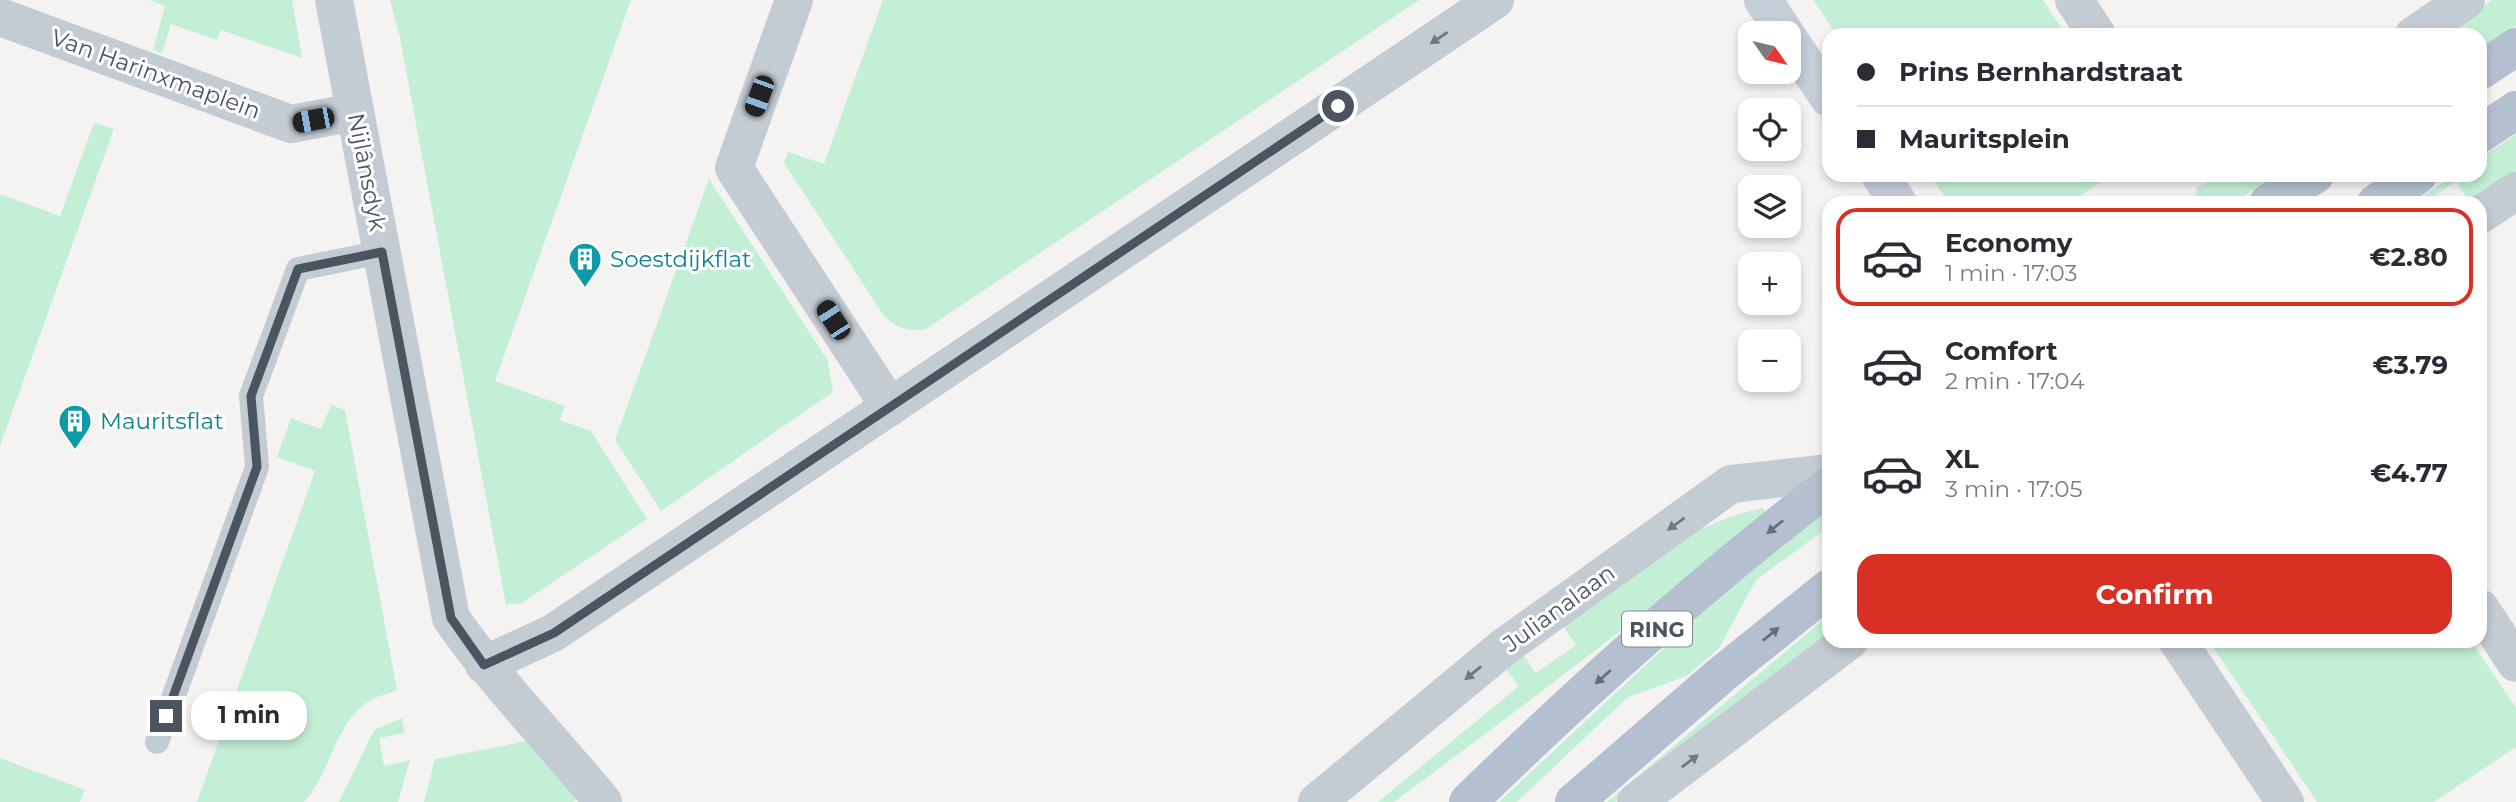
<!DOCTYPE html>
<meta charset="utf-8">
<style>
body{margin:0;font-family:Montserrat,sans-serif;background:#f2f2f3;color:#2b2b33;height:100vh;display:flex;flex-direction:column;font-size:26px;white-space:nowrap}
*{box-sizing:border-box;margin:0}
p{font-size:23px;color:#7c7c81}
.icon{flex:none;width:38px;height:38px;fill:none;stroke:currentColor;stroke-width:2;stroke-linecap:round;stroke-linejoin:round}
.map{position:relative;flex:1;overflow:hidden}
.drawer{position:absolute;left:1822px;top:196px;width:665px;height:452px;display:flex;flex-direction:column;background:#fff;border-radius:21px;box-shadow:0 4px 10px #0003}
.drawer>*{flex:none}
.banner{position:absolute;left:1822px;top:28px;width:665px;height:154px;border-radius:21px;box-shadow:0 4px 10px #0003;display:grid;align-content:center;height:154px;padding:0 35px;background:#fff}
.needle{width:46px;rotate:124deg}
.fabs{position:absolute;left:1738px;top:21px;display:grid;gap:14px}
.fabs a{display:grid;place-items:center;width:63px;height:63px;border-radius:14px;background:#fff;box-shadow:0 4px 10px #0003;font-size:35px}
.end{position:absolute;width:32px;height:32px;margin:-16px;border:9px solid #4b545f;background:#fff;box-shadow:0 0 0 4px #fff}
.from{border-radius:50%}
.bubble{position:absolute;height:49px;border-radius:21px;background:#fff;box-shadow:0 4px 10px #0003;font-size:23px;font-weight:700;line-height:49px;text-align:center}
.car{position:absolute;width:21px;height:42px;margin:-21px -10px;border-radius:9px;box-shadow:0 0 5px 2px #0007;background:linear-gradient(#222 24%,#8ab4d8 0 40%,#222 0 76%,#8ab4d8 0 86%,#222 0)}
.banner b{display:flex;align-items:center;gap:24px;height:66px;font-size:26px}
.banner b+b{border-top:2px solid #e1e1e2}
.banner i{width:18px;height:18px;background:#2b2b33}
ul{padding:12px 0 0;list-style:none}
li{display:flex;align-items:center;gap:21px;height:98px;margin:0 14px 10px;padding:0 21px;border:4px solid transparent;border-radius:21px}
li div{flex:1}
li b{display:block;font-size:26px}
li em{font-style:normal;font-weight:700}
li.current{border-color:#d93025}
li>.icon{width:63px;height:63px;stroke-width:1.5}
.action{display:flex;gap:14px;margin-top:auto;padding:14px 35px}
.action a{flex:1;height:80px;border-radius:21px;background:#d93025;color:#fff;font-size:28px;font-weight:700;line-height:80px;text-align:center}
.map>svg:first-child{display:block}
.green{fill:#c4efd7}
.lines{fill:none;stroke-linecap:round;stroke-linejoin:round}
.lane{stroke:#c4ccd3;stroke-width:24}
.street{stroke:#c4ccd3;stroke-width:38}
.secondary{stroke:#c4cdd8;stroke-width:38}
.primary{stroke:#b4c0cf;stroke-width:38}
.oneway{fill:#6f7882}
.oneway2{fill:#656f7b}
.route{stroke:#4b545f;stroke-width:9}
.labels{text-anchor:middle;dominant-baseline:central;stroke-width:6;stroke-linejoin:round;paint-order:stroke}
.shield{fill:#fff;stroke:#81878f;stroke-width:2}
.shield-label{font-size:21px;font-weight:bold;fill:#4b545f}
.street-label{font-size:23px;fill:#4b545f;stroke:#fff}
.culture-label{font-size:23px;fill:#0d838f;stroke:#fff;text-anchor:start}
</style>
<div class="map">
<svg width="2516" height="802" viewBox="0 0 2516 802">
<rect width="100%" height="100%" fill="#f4f3f2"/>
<g class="green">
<polygon points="149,0 292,0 302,58 221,30 217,40 171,24 162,53 153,50 165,6"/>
<polygon points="390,0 631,0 495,381 565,406 560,420 591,431 647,519 522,603 506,605 400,38"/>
<path d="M883,0H1419L926,329C908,332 896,328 884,316L784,163L788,152L824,164Z"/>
<polygon points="1813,0 2043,0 2066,35 1837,35"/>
<polygon points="2492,0 2516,0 2516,25 2480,49 2480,35 2440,35"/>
<polygon points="94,123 114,129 0,446 0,194 60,216"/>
<polygon points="2516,134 2516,175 2470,203 2456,181 2424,203 2412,203 2454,175 2480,175 2480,158"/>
<polygon points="1930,175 2111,175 2069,203 1949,203"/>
<polygon points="2225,175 2279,175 2232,203 2203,203 2196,194 2197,187"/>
<polygon points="709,179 828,361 833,392 661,511 615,440"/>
<path d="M331,405L345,410L397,690C387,694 374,697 366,703C333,728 331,773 304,802H197L315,471L277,457L291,418L321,429Z"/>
<path d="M1763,508L1766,513C1646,615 1520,708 1394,802H1378L1519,686L1503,665L1520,650L1536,673L1576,645L1560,622C1625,577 1684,524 1763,508Z"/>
<polygon points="1829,508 1829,527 1756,580 1719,648 1687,676 1628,697 1517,802 1499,802 1711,604"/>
<polygon points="1829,615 1829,639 1615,802 1607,802"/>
<polygon points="2209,641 2471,641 2516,708 2516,747 2434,802 2317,802"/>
<polygon points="402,718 405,733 379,738 384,766 410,760 398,802 339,802 374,730"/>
<polygon points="531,740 578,798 573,802 424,802 435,759"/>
<polygon points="0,758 85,790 80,802 0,802"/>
</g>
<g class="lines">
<polyline class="lane" points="157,742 257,467 251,396 298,269 382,252"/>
<g class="street">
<path d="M334,0L451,618C496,683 553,741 603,802"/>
<polyline points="794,0 734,168 890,407"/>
<polyline points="2074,0 2097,35"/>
<polyline points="0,17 291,124 355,112"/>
<polyline points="2414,35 2466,0"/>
<polyline points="2480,215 2516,191"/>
<polyline points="2480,608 2516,663"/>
<polyline points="2177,640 2285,802"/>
<polyline points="484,665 553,633 1495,0"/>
<polyline points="1317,802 1504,647 1731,484 1829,473"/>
<polyline points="1636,802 1850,640"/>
</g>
<g class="secondary">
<polyline points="1763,0 1785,33"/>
<polyline points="1788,38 1829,98"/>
<polyline points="1880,175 1898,203"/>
</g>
<g class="primary">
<polyline points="2480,71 2516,47"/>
<polyline points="2480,134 2516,110"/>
<polyline points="2268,203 2315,175"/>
<polyline points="2376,203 2418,175"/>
<path d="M1468,802C1582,691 1702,582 1829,486"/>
<polyline points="1574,802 1721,675 1829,588"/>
</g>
</g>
<defs><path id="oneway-solid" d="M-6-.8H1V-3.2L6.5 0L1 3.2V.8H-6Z" transform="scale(1.75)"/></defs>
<g class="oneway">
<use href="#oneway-solid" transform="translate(1439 38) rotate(146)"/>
<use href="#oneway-solid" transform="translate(1676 524) rotate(144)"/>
<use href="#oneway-solid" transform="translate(1473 673) rotate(141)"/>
<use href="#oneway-solid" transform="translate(1690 761) rotate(-37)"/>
</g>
<g class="oneway2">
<use href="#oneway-solid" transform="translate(1775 527) rotate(141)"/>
<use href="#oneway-solid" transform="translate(1771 634) rotate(-39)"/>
<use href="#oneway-solid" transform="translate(1603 677) rotate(138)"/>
</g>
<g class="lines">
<polyline class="route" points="166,716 257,467 251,396 298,269 382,252 451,618 484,665 554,633 1338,106"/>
</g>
<defs>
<symbol id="building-pin" viewBox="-11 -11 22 30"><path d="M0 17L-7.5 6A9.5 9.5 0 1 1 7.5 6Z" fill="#0f9aa8" stroke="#fff"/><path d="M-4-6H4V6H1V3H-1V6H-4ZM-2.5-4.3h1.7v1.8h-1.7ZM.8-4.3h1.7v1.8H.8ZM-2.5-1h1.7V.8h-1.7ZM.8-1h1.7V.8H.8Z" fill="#fff"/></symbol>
</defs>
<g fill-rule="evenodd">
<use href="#building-pin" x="566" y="240" width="38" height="52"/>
<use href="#building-pin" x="56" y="402" width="38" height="52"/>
</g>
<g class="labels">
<rect class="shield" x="1622" y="611.5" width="70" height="35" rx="5"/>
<g class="shield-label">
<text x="1657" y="629">RING</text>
</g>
<g class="street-label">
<text transform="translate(156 74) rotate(20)">Van Harinxmaplein</text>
<text transform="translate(367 172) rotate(79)">Nijlânsdyk</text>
<text transform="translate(1559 608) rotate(-36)">Julianalaan</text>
</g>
<g class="culture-label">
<text x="610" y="259">Soestdijkflat</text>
<text x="100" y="421">Mauritsflat</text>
</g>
</g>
</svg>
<div class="fabs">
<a><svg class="needle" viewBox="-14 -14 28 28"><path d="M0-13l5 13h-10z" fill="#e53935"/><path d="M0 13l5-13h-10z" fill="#7c7c81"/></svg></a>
<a><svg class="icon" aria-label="locate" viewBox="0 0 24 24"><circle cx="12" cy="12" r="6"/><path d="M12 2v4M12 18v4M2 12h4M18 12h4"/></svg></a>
<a><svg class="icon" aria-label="layers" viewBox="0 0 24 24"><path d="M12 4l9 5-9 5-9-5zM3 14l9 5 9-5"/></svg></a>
<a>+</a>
<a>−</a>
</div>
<i class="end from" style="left:1338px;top:106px"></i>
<i class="end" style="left:166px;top:716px"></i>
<div class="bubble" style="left:191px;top:691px;width:116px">1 min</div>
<i class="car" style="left:759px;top:96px;rotate:200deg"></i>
<i class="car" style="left:313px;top:120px;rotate:259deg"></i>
<i class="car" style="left:833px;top:320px;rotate:327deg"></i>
<div class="banner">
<b><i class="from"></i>Prins Bernhardstraat</b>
<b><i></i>Mauritsplein</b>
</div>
<section class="drawer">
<ul>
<li class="current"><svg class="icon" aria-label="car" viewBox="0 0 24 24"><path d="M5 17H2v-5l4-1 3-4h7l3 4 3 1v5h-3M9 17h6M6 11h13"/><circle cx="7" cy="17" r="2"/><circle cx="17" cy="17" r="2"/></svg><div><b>Economy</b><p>1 min · 17:03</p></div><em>€2.80</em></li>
<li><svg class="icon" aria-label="car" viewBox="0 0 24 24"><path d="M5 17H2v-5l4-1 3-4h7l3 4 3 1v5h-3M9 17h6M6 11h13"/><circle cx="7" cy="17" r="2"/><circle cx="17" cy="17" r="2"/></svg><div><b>Comfort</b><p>2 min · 17:04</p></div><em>€3.79</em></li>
<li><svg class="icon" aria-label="car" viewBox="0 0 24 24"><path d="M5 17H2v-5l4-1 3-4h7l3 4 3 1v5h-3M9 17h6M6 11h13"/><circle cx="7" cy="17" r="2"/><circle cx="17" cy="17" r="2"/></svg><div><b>XL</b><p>3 min · 17:05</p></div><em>€4.77</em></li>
</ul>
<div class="action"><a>Confirm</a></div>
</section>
</div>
